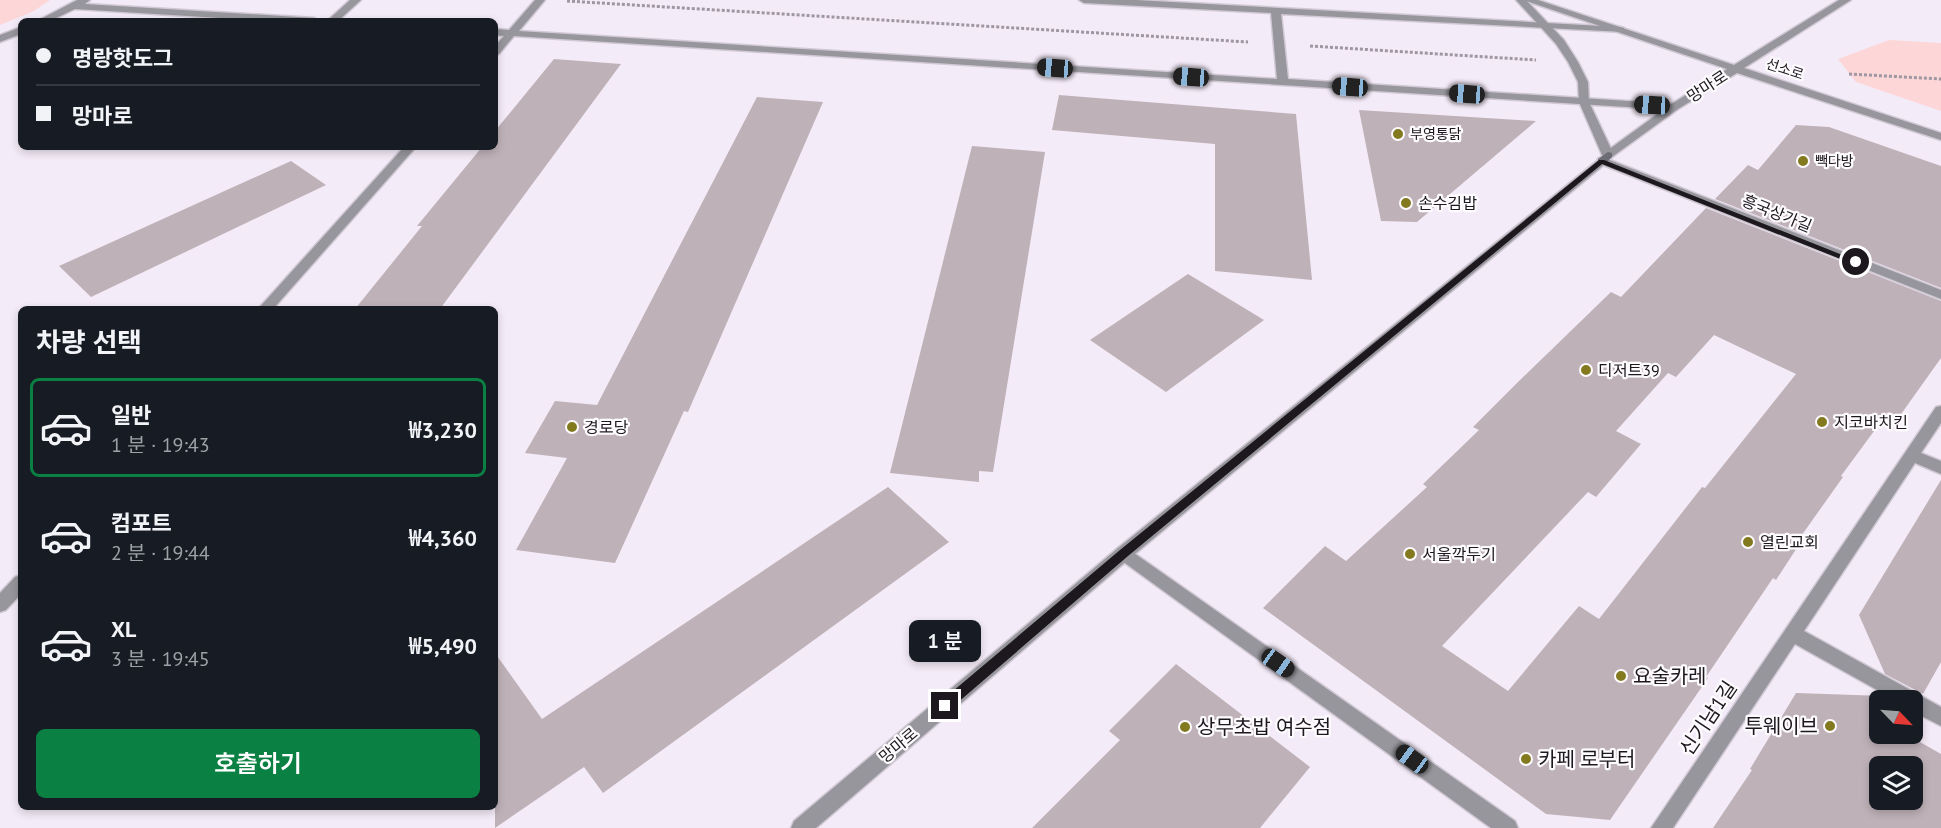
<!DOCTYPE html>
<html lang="ko">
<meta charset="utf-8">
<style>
body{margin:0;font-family:"PT Sans","Noto Sans KR",sans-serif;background:#242831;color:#f1f3f6;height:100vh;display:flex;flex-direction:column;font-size:22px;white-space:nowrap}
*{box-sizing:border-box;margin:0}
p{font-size:20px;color:#9ea1a6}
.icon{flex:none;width:33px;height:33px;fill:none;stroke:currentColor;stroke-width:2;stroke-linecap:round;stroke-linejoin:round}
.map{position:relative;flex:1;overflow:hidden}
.sheet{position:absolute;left:18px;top:306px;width:480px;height:504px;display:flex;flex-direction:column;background:#171b24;border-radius:9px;box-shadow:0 3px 9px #0003}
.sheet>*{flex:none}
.hud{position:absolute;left:18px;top:18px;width:480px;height:132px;border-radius:9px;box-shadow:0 3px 9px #0003;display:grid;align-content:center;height:132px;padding:0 18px;background:#171b24}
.needle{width:39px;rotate:115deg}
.tools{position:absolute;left:1869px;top:690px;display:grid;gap:12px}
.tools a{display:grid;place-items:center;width:54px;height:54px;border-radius:9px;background:#171b24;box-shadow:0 3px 9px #0003;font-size:30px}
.end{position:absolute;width:27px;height:27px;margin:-14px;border:8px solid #1c181d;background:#fff;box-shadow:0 0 0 3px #fff}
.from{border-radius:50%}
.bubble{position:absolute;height:42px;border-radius:9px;background:#171b24;box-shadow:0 3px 9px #0003;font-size:20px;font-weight:600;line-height:42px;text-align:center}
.car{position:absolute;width:18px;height:36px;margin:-18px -9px;border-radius:8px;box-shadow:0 0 4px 2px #0007;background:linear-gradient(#222 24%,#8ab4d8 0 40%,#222 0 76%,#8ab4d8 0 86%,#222 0)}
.hud b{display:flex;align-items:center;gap:21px;height:57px;font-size:22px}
.hud b+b{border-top:2px solid #363941}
.hud i{width:15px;height:15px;background:#f1f3f6}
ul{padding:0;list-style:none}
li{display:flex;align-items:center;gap:18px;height:99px;margin:0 12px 9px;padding:0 6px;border:3px solid transparent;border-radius:9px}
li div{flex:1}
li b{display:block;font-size:22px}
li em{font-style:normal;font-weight:600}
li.on{border-color:#0b8043}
li>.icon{width:54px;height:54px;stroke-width:1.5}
h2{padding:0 18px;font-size:27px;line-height:72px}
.action{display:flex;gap:12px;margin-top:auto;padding:12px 18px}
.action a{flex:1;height:69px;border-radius:9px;background:#0b8043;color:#fff;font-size:24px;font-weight:600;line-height:69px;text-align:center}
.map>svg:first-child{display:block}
.green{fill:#fdd6d8}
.building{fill:#bfb1b8;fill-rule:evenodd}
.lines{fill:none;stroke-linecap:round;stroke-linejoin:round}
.service-casing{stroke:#d1c9d5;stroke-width:3}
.minor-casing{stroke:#d1c9d5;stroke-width:3}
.tertiary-casing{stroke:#d1c9d5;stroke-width:3}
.secondary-casing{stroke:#d1c9d5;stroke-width:3}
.path{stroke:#9e97a1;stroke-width:3;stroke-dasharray:3 2;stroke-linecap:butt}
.service{fill:#96969c;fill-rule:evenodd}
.minor{fill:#96969c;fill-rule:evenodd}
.tertiary{fill:#96969c;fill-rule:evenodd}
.secondary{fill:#6c6c74;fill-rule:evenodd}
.route{fill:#1c181d}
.poi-dot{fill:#837a20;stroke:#fdfbfe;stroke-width:2}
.labels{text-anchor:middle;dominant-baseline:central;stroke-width:4.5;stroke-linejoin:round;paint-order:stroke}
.far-street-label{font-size:14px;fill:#1c181d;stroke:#fdfbfe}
.far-poi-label{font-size:14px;fill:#1c181d;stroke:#fdfbfe;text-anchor:start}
.street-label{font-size:16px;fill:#1c181d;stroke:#fdfbfe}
.poi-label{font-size:16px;fill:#1c181d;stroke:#fdfbfe;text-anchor:start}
.near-poi-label{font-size:20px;fill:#1c181d;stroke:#fdfbfe;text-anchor:start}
.near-street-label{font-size:20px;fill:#1c181d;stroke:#fdfbfe}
</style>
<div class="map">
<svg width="1941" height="828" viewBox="0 0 1941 828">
<rect width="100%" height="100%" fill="#f4ebf8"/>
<g class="green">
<polygon points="0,0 50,0 34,11 0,25"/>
<polygon points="1889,40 1941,43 1941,111 1856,82 1838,59"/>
</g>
<g class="building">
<polygon points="554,59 621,64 440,309 355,309 422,226 417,226 482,147 495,147 495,131"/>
<polygon points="1059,95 1296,114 1312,280 1215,271 1215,144 1052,130"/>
<polygon points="757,97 823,102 688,412 684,411 615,563 516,550 567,458 525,453 555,401 597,405"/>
<polygon points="1359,110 1536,121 1417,222 1381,221"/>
<polygon points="1796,125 1829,127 1941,166 1941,288 1715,199 1748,165 1758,170"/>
<polygon points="972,146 1045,152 993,472 979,471 979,482 890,473"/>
<polygon points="291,161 326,185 91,297 59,266"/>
<path d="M1706,208L1941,301V358L1899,417L1888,412L1841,476L1843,477L1799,539L1802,540L1776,580L1773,578L1706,677L1708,678L1610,820L1546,814L1263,608L1325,546L1346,561L1427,487L1423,484L1479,430L1473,427L1520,380L1611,292L1621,297ZM1714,335L1796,374L1705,488L1702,487L1599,619L1579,606L1508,691L1442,646L1588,492L1596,497L1641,444L1616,431L1668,373L1676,377Z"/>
<polygon points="1188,274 1264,320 1166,392 1090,340"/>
<polygon points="1941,480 1941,662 1923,694 1885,674 1859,615"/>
<polygon points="888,487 949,542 603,793 584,767 495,828 495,653 542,719"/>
<polygon points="1176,664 1310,767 1260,828 1032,828 1120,740 1109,731"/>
<path d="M1796,693L1884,696L1891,700H1880V734H1906L1941,754V828H1713L1752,770L1750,769ZM1880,766H1912V800H1880Z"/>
</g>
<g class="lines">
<defs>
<polygon id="service" points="1516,0 1526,0 1564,40 1578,62 1588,82 1589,102 1614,155 1612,157 1604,157 1602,155 1579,102 1578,82 1568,62 1556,44"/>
<g id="minor">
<polygon points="77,0 90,0 85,4 314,18 319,21 267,21 75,9 50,21 37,21"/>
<polygon points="350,0 361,0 338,21 327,21"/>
<polygon points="535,0 545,0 519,31 1277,79 1271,13 1084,3 1079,0 1136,0 1620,27 1624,28 1624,32 1281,14 1288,79 1674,104 1679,107 1674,110 514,36 499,54 495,55 495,46 504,36 495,35 495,29 509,30"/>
<polygon points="21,27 21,34 0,42 0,35"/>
<polygon points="404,147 416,147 273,309 258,309"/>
<polygon points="1602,157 1941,290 1941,299 1598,163 1598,159"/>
<polygon points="1941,406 1941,423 1921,453 1941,461 1941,474 1915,463 1804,631 1941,707 1941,726 1912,711 1912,700 1895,700 1795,644 1673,828 1651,828 1936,407"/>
<polygon points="1124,546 1515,821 1518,828 1491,828 1118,558 1116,553 1118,548"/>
<polygon points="21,575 21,594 6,610 0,612 0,593 15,577"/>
</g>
<g id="tertiary">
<polygon points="1523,0 1538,0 1734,65 1839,0 1851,0 1744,68 1941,133 1941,140 1737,73 1678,109 1612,157 1604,157 1604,153 1670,105 1727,69"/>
<polygon points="1602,157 1606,159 1606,163 1130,558 816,828 791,828 794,821 1118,548"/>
</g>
<polygon id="secondary" points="1608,152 1612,153 1612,157 1606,163 1598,163 1598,159"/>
</defs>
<use href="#service" class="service-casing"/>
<use href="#minor" class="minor-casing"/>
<use href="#tertiary" class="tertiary-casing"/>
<use href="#secondary" class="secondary-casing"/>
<g class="path">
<polyline points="567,1 1248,42"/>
<polyline points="1310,46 1536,60"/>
<polyline points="1849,74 1941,79"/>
</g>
<use href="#service" class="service"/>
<use href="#minor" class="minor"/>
<use href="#tertiary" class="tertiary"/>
<use href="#secondary" class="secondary"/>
</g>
<polygon class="route" points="1599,160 1604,160 1860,262 1853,264 1602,164 1128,556 949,710 940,710 940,702 1120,550"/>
<g class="poi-dot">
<circle cx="1398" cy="134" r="6"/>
<circle cx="1803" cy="161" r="6"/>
<circle cx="1406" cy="203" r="6"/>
<circle cx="1586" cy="370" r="6"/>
<circle cx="1822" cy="422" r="6"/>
<circle cx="572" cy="427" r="6"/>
<circle cx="1748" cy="542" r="6"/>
<circle cx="1410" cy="554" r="6"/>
<circle cx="1621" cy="676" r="6"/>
<circle cx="1830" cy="726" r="6"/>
<circle cx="1185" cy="727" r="6"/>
<circle cx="1526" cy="759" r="6"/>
</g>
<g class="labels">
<g class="far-street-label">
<text transform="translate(1785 69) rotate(18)">선소로</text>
</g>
<g class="far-poi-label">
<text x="1410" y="134">부영통닭</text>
<text x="1815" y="161">빽다방</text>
</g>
<g class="street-label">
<text transform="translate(1707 86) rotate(-33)">망마로</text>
<text transform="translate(1777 213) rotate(22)">흥국상가길</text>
<text transform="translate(898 745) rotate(-40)">망마로</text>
</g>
<g class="poi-label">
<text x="1418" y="203">손수김밥</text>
<text x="1598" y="370">디저트39</text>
<text x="1834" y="422">지코바치킨</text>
<text x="584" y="427">경로당</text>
<text x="1760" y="542">열린교회</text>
<text x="1422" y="554">서울깍두기</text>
</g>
<g class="near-poi-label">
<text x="1633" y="676">요술카레</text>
<text x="1818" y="726" text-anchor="end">투웨이브</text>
<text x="1197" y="727">상무초밥 여수점</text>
<text x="1538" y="759">카페 로부터</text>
</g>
<g class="near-street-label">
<text transform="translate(1708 718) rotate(-56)">신기남1길</text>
</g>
</g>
</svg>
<div class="tools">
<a><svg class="needle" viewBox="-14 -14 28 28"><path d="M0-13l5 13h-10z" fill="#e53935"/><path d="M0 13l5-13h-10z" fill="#9ea1a6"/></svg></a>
<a><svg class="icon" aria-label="layers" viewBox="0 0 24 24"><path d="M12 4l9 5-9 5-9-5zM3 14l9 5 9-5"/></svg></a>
</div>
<i class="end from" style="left:1856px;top:262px"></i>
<i class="end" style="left:945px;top:706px"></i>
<div class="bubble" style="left:909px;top:620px;width:72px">1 분</div>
<i class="car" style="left:1055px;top:68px;rotate:274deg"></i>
<i class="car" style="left:1191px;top:77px;rotate:274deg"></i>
<i class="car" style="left:1350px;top:87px;rotate:274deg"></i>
<i class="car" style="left:1467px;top:94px;rotate:274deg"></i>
<i class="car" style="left:1652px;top:105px;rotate:273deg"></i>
<i class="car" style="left:1278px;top:663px;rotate:125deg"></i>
<i class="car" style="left:1412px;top:759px;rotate:306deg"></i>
<div class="hud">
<b><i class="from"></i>명랑핫도그</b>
<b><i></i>망마로</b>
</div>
<section class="sheet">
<h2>차량 선택</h2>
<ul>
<li class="on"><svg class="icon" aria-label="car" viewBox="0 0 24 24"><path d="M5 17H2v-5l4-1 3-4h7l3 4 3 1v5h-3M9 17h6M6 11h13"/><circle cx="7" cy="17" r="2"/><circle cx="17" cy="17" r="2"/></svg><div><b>일반</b><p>1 분 · 19:43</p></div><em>₩3,230</em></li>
<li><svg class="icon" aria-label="car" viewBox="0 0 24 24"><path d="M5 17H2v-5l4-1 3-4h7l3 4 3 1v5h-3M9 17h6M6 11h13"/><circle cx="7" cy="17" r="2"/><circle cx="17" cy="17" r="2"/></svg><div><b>컴포트</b><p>2 분 · 19:44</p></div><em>₩4,360</em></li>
<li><svg class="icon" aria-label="car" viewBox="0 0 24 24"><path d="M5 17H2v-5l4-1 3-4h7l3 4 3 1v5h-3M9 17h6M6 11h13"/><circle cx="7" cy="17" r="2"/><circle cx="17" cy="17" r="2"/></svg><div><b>XL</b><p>3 분 · 19:45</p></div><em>₩5,490</em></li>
</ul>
<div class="action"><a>호출하기</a></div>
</section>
</div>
